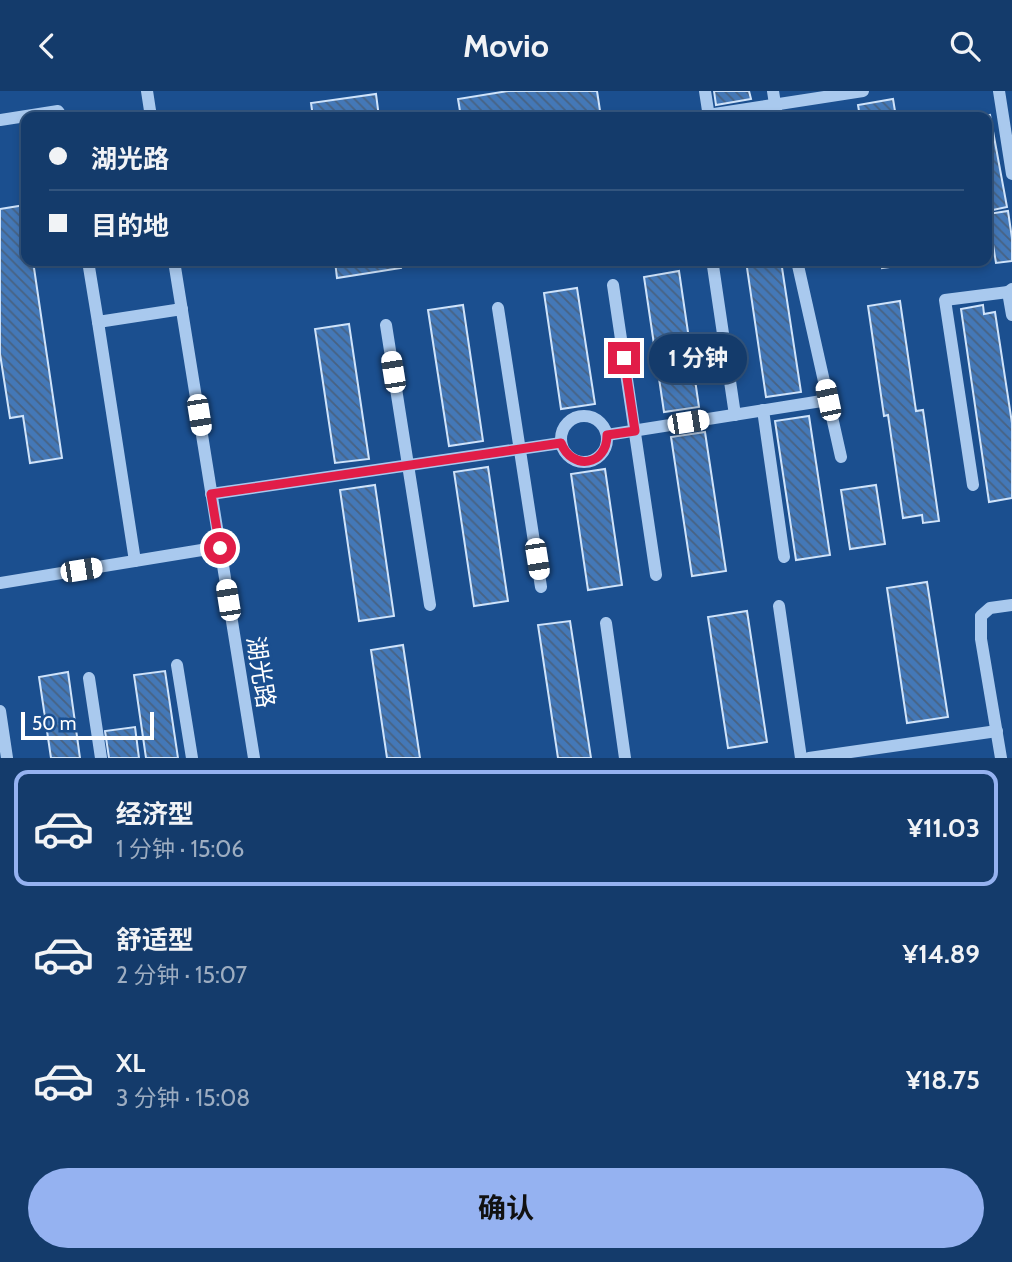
<!DOCTYPE html>
<html lang="zh">
<meta charset="utf-8">
<style>
body{margin:0;font-family:Cabin,"Noto Sans SC",sans-serif;background:#1d4271;color:#f1f3f6;height:100vh;display:flex;flex-direction:column;font-size:26px;white-space:nowrap}
*{box-sizing:border-box;margin:0}
p{font-size:23px;color:#9dadc1}
.icon{flex:none;width:38px;height:38px;fill:none;stroke:currentColor;stroke-width:2;stroke-linecap:round;stroke-linejoin:round}
.map{position:relative;height:667px;overflow:hidden}
.panel{display:flex;flex-direction:column;background:#143b6b;flex:1}
.panel>*{flex:none}
.top-card{position:absolute;left:21px;top:21px;width:971px;height:154px;border-radius:14px;box-shadow:0 4px 10px #0003,0 0 0 2px #33557e;display:grid;align-content:center;height:154px;padding:0 28px;background:#143b6b}
.scale{position:absolute;left:21px;bottom:18px;width:133px;box-sizing:border-box;padding-left:7px;border:4px solid #fff;border-top:0;font-size:19px;line-height:24px;white-space:nowrap;color:#fff;-webkit-text-stroke:5px #1b4f8f;paint-order:stroke}
.end{position:absolute;width:32px;height:32px;margin:-16px;border:9px solid #e11d48;background:#fff;box-shadow:0 0 0 4px #fff}
.from{border-radius:50%}
.bubble{position:absolute;height:49px;border-radius:24px;background:#143b6b;box-shadow:0 4px 10px #0003,0 0 0 2px #33557e;font-size:23px;font-weight:700;line-height:49px;text-align:center}
.car{position:absolute;width:21px;height:42px;margin:-21px -10px;border-radius:9px;box-shadow:0 0 5px 2px #0007;background:linear-gradient(#fff 24%,#345 0 40%,#fff 0 76%,#345 0 86%,#fff 0)}
.top-card b{display:flex;align-items:center;gap:24px;height:66px;font-size:26px}
.top-card b+b{border-top:2px solid #33557e}
.top-card i{width:18px;height:18px;background:#f1f3f6}
ul{padding:12px 0 0;list-style:none}
li{display:flex;align-items:center;gap:21px;height:116px;margin:0 14px 10px;padding:0 14px;border:4px solid transparent;border-radius:14px}
li div{flex:1}
li b{display:block;font-size:26px}
li em{font-style:normal;font-weight:700}
li.active{border-color:#95b2f1}
li>.icon{width:63px;height:63px;stroke-width:1.5}
.cta{display:flex;gap:14px;margin-top:auto;padding:14px 28px}
.cta a{flex:1;height:80px;border-radius:42px;background:#95b2f1;color:#111;font-size:28px;font-weight:700;line-height:80px;text-align:center}
header{display:flex;justify-content:space-between;align-items:center;height:91px;padding:0 28px;background:#143b6b;font-size:32px;font-weight:700}
.map>svg:first-child{display:block}
.building{fill:url(#building-back-hatch);stroke:#cfe3fa;stroke-width:2}
.lines{fill:none;stroke-linecap:round;stroke-linejoin:round}
.minor{stroke:#a9c9ee;stroke-width:12}
.route{stroke:#e11d48;stroke-width:9}
.labels{text-anchor:middle;dominant-baseline:central;stroke-width:6;stroke-linejoin:round;paint-order:stroke}
.street-label{font-size:24px;fill:#fff;stroke:#1b4f8f}
</style>
<header><svg class="icon" aria-label="back" viewBox="0 0 24 24"><path d="M15 5l-7 7 7 7"/></svg>Movio<svg class="icon" aria-label="search" viewBox="0 0 24 24"><circle cx="10" cy="10" r="6"/><path d="M15 15l6 6"/></svg></header>
<div class="map">
<svg width="1012" height="667" viewBox="0 0 1012 667">
<defs>
<pattern id="building-back-hatch" width="6" height="6" patternUnits="userSpaceOnUse" patternTransform="scale(1.75)"><rect width="6" height="6" fill="#4478b7"/><path d="M-1 5l2 2M0 0l6 6M5-1l2 2" fill="none" stroke="#486282"/></pattern>
</defs>
<rect width="100%" height="100%" fill="#1b4f8f"/>
<g class="building">
<polygon points="508,0 597,0 601,26 461,26 458,8"/>
<polygon points="714,0 749,0 751,8 716,14"/>
<polygon points="376,3 379,26 313,26 311,12"/>
<polygon points="893,8 896,26 860,26 858,14"/>
<polygon points="990,24 1007,116 988,120 987,26 977,26"/>
<polygon points="25,114 26,170 33,170 62,367 30,372 23,325 10,327 0,263 0,118"/>
<polygon points="1008,120 1012,147 1012,170 996,172 988,123"/>
<polygon points="335,170 400,170 401,177 337,187"/>
<polygon points="746,170 781,170 801,301 766,306"/>
<polygon points="881,170 917,170 918,172 882,177"/>
<polygon points="679,180 699,316 664,321 644,186"/>
<polygon points="577,197 595,313 561,318 544,202"/>
<polygon points="900,210 916,320 923,319 939,430 923,432 922,424 903,427 888,324 884,325 868,215"/>
<polygon points="463,214 483,350 449,355 428,219"/>
<polygon points="983,214 984,223 995,221 1012,332 1012,407 989,411 961,218"/>
<polygon points="349,233 369,368 335,372 315,238"/>
<polygon points="809,325 830,464 796,469 775,330"/>
<polygon points="705,341 726,480 692,485 671,346"/>
<polygon points="488,376 508,510 474,515 454,381"/>
<polygon points="605,378 622,494 588,499 571,383"/>
<polygon points="375,394 394,525 359,530 340,399"/>
<polygon points="876,394 885,453 850,458 841,399"/>
<polygon points="927,491 948,626 907,632 887,497"/>
<polygon points="747,520 767,651 728,657 708,526"/>
<polygon points="570,530 591,667 558,667 538,534"/>
<polygon points="403,554 420,667 387,667 371,559"/>
<polygon points="165,580 178,667 146,667 134,584"/>
<polygon points="68,581 80,667 51,667 39,586"/>
<polygon points="135,636 139,667 109,667 105,640"/>
</g>
<g class="lines">
<g class="minor">
<polyline points="147,0 151,26"/>
<polyline points="705,0 709,26"/>
<polyline points="773,0 777,26"/>
<polyline points="999,0 1012,83"/>
<polyline points="708,24 863,0"/>
<polyline points="0,29 58,20 62,26"/>
<polyline points="88,170 98,231 182,218"/>
<polyline points="174,170 254,667"/>
<polyline points="797,170 841,366"/>
<polyline points="713,175 735,324"/>
<polyline points="613,194 656,484"/>
<polyline points="1008,201 1012,224"/>
<polyline points="498,217 541,496"/>
<polyline points="98,231 135,470"/>
<polyline points="386,234 430,514"/>
<polyline points="763,319 784,466"/>
<circle cx="584" cy="348" r="23"/>
<polyline points="607,344 828,309"/>
<polyline points="973,394 945,209 1008,201 1012,198"/>
<polyline points="211,403 561,352"/>
<polyline points="0,492 220,456"/>
<polyline points="779,515 801,667"/>
<polyline points="606,532 625,667"/>
<polyline points="177,574 192,667"/>
<polyline points="89,587 101,667"/>
<polyline points="0,620 7,667"/>
<polyline points="809,667 997,640"/>
<polyline points="1001,667 981,548 981,525 990,517 1012,514"/>
</g>
</g>
<g class="lines">
<path class="route" d="M220,457L211,403L561,352C572,380 607,375 607,344L635,340L624,267"/>
</g>
<g class="labels">
<g class="street-label">
<text transform="translate(261 581) rotate(81)">湖光路</text>
</g>
</g>
</svg>
<div class="scale">50 m</div>
<i class="end from" style="left:220px;top:457px"></i>
<i class="end" style="left:624px;top:267px"></i>
<div class="bubble" style="left:649px;top:243px;width:98px">1 分钟</div>
<i class="car" style="left:393px;top:281px;rotate:351deg"></i>
<i class="car" style="left:828px;top:309px;rotate:348deg"></i>
<i class="car" style="left:199px;top:324px;rotate:171deg"></i>
<i class="car" style="left:688px;top:331px;rotate:81deg"></i>
<i class="car" style="left:537px;top:468px;rotate:171deg"></i>
<i class="car" style="left:81px;top:479px;rotate:81deg"></i>
<i class="car" style="left:228px;top:509px;rotate:351deg"></i>
<div class="top-card">
<b><i class="from"></i>湖光路</b>
<b><i></i>目的地</b>
</div>
</div>
<section class="panel">
<ul>
<li class="active"><svg class="icon" aria-label="car" viewBox="0 0 24 24"><path d="M5 17H2v-5l4-1 3-4h7l3 4 3 1v5h-3M9 17h6M6 11h13"/><circle cx="7" cy="17" r="2"/><circle cx="17" cy="17" r="2"/></svg><div><b>经济型</b><p>1 分钟 · 15:06</p></div><em>¥11.03</em></li>
<li><svg class="icon" aria-label="car" viewBox="0 0 24 24"><path d="M5 17H2v-5l4-1 3-4h7l3 4 3 1v5h-3M9 17h6M6 11h13"/><circle cx="7" cy="17" r="2"/><circle cx="17" cy="17" r="2"/></svg><div><b>舒适型</b><p>2 分钟 · 15:07</p></div><em>¥14.89</em></li>
<li><svg class="icon" aria-label="car" viewBox="0 0 24 24"><path d="M5 17H2v-5l4-1 3-4h7l3 4 3 1v5h-3M9 17h6M6 11h13"/><circle cx="7" cy="17" r="2"/><circle cx="17" cy="17" r="2"/></svg><div><b>XL</b><p>3 分钟 · 15:08</p></div><em>¥18.75</em></li>
</ul>
<div class="cta"><a>确认</a></div>
</section>
